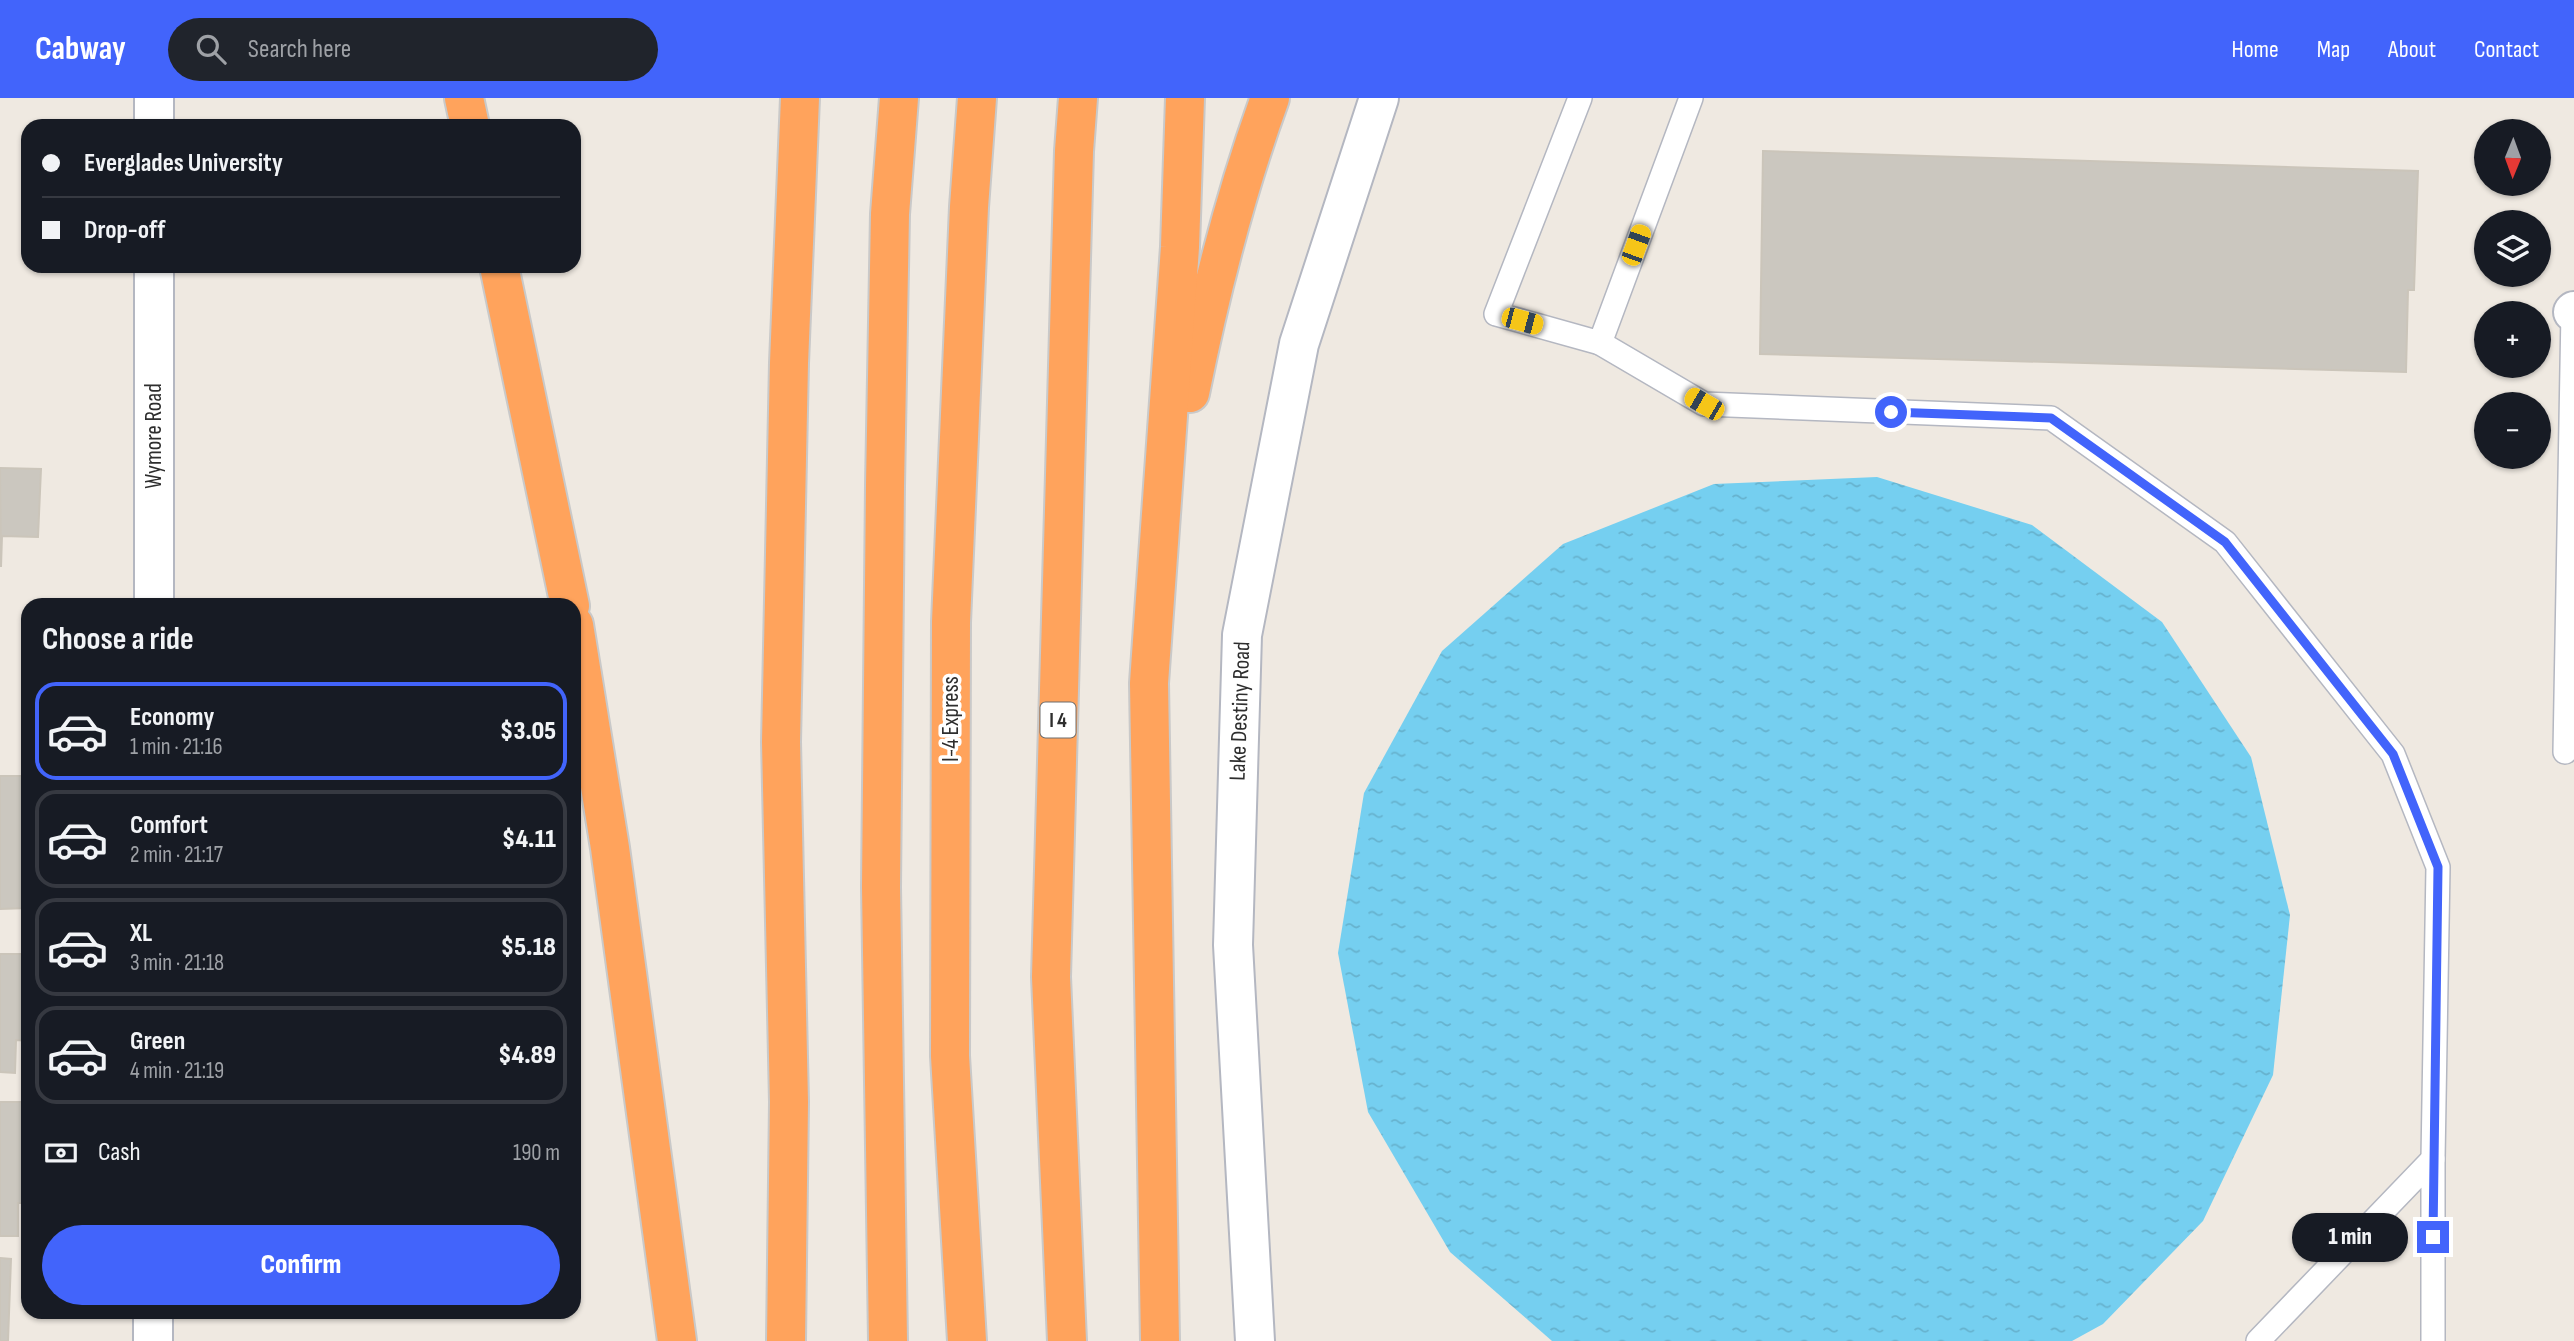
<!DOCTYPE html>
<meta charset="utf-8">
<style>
body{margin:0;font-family:"Sofia Sans Condensed",sans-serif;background:#20242c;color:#f1f3f6;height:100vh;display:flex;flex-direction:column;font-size:26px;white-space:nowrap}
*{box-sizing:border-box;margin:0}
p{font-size:23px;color:#9ea1a6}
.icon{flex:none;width:38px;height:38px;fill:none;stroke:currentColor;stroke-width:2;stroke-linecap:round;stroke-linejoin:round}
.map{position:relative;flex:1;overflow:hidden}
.drawer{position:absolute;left:21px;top:500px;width:560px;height:721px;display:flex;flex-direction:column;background:#171b24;border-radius:21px;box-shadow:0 2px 5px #0004}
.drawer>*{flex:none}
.hud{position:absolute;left:21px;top:21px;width:560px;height:154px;border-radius:21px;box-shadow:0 2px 5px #0004;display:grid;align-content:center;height:154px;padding:0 21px;background:#171b24}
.needle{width:46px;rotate:181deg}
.tools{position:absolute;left:2474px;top:21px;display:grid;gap:14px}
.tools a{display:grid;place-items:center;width:77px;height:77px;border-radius:50%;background:#171b24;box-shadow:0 2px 5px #0004;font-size:35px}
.end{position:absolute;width:32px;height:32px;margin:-16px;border:9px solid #4264fb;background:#fff;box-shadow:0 0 0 4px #fff}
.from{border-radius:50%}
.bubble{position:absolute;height:49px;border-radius:24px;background:#171b24;box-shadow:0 2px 5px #0004;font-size:23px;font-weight:800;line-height:49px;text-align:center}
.car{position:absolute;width:21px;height:42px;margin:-21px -10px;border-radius:9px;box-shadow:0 0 5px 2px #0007;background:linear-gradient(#f5c518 24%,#345 0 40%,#f5c518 0 76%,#345 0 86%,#f5c518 0)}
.hud b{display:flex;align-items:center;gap:24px;height:66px;font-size:26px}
.hud b+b{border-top:2px solid #363941}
.hud i{width:18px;height:18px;background:#f1f3f6}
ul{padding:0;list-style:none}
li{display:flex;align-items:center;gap:21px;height:98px;margin:0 14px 10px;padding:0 7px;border:4px solid #363941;border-radius:21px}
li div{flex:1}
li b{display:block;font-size:26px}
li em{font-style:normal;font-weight:800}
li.active{border-color:#4264fb}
li>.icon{width:63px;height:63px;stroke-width:1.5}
h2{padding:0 21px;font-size:32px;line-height:84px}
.pay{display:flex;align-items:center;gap:18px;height:77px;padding:0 21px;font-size:26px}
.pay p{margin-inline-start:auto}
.button{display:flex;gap:14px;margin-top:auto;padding:14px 21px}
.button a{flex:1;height:80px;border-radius:42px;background:#4264fb;color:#fff;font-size:28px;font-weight:800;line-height:80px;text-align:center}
header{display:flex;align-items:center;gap:42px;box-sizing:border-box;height:98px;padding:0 35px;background:#4264fb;color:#fff}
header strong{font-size:33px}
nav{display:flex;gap:38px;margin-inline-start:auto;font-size:24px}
.search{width:490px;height:63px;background:#20242c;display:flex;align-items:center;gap:18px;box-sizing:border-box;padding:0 24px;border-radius:38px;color:#9ea1a6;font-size:26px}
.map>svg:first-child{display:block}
.water{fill:url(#water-ripples)}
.building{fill:#cbc7bf;stroke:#cbc5ba;stroke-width:2}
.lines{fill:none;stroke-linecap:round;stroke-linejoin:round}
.service-casing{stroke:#b4b7c1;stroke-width:26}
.minor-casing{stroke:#b4b7c1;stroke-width:42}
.tertiary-casing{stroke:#b4b7c1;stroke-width:42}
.secondary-casing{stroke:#b4b7c1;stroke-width:42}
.motorway-casing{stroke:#c9c9c9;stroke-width:42}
.service{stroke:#fff;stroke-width:23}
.minor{stroke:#fff;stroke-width:38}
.tertiary{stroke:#fff;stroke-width:38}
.secondary{stroke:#fff;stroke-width:38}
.motorway{stroke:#ffa35c;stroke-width:38}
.route{stroke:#4264fb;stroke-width:9}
.labels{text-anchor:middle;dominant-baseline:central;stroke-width:7;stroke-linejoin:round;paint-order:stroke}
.shield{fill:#fff;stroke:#6d6d6d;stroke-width:2}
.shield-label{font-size:21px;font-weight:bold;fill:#2e2e2e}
.street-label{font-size:23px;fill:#2e2e2e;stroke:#fff}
</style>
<header>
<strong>Cabway</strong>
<div class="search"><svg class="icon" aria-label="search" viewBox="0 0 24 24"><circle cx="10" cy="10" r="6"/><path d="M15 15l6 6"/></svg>Search here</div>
<nav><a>Home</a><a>Map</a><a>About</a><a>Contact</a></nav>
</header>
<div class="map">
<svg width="2574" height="1243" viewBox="0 0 2574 1243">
<defs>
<pattern id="water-ripples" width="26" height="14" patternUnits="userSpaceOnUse" patternTransform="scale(1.75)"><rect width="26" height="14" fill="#75cff0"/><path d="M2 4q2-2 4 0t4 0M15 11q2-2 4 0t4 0" fill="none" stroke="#66b2ce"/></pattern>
</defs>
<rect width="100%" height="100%" fill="#efe9e1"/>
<polygon class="water" points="1877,379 2032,427 2162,524 2251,659 2290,817 2273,977 2203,1123 2103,1226 2072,1243 1552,1243 1450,1154 1368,1014 1338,855 1364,695 1442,553 1563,446 1714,386"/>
<g class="building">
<polygon points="1763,53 2418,73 2414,192 2408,192 2406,274 1760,256"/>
<polygon points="0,370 41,371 38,439 2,438 1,469"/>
<polygon points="0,678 23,678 24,715 28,715 28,810 0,811"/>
<polygon points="0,856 28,856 28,943 16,942 15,975 0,974"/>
<polygon points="0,1004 28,1004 28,1105 18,1105 18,1138 0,1138"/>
<polygon points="0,1160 11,1161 8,1243 0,1243"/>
</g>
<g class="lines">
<defs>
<g id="service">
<polyline points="1580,0 1496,216 1600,245 1691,0"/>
<polyline points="1600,245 1704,306 2051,320 2225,444 2393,656 2438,769 2433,1061"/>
<polyline points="2565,654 2573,214"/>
<polyline points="2258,1243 2433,1061 2433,1243"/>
</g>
<polyline id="minor" points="2573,214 2574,213"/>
<polyline id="tertiary" points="1255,1243 1233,847 1242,537 1299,246 1379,0"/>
<g id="secondary">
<polyline points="154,28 154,0"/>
<polyline points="154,508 154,168"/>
<polyline points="153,1243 153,1214"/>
</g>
<g id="motorway">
<polyline points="464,0 470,28"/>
<polyline points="499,168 570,508"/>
<path d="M1190,295C1210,195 1235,96 1270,0"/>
<polyline points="574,527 610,750 677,1243"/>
<polyline points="786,1243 789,1004 781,644 789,265 800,0"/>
<polyline points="888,1243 881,789 885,388 890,116 899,0"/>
<polyline points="967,1243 950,958 951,524 969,109 977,0"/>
<polyline points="1067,1243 1051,879 1074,53 1078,0"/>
<polyline points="1160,1243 1149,585 1180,149 1185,0"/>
</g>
</defs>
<use href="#service" class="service-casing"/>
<use href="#minor" class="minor-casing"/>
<use href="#tertiary" class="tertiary-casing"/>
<use href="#secondary" class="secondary-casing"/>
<use href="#motorway" class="motorway-casing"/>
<use href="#service" class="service"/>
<use href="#minor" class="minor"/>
<use href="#tertiary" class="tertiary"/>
<use href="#secondary" class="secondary"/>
<use href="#motorway" class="motorway"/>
</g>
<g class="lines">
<polyline class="route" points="1891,314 2051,320 2225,444 2393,656 2438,769 2433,1139"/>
</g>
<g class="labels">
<rect class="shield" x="1040.5" y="604.5" width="35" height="35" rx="5"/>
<g class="shield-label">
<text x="1058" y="622">I 4</text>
</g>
<g class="street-label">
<text transform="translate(154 338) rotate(-90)">Wymore Road</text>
<text transform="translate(1240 613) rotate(-88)">Lake Destiny Road</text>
<text transform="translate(951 621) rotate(-90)">I-4 Express</text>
</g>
</g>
</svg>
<div class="tools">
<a><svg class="needle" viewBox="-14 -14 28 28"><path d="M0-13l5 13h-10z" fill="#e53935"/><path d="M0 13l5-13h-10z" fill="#9ea1a6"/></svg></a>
<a><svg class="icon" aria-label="layers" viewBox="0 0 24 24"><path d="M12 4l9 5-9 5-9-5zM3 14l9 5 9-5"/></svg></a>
<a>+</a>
<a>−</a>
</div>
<i class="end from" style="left:1891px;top:314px"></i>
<i class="end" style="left:2433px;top:1139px"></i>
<div class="bubble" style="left:2292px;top:1115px;width:116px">1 min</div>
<i class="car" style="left:1636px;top:147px;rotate:20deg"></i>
<i class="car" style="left:1522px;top:223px;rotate:105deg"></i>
<i class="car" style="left:1704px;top:306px;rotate:300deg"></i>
<div class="hud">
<b><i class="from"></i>Everglades University</b>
<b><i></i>Drop-off</b>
</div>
<section class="drawer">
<h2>Choose a ride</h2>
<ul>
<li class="active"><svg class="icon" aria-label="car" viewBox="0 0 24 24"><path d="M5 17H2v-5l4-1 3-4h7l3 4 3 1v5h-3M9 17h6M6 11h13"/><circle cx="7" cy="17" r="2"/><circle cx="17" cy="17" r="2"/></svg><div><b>Economy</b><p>1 min · 21:16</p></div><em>$3.05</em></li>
<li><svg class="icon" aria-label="car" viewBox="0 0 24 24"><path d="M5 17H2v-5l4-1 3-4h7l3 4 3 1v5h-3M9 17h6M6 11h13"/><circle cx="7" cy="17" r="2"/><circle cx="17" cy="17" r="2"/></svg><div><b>Comfort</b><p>2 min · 21:17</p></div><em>$4.11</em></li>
<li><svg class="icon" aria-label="car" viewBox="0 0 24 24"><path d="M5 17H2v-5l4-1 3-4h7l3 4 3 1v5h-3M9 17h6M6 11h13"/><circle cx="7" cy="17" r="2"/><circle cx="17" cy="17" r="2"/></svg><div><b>XL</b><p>3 min · 21:18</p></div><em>$5.18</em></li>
<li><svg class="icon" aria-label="car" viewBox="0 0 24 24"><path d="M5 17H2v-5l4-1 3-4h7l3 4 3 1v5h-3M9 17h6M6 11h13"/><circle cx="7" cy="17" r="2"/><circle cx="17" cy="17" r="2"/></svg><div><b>Green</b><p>4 min · 21:19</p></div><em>$4.89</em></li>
</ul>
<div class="pay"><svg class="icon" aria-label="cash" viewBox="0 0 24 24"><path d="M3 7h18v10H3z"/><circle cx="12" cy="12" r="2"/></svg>Cash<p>190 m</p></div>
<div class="button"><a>Confirm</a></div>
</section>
</div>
